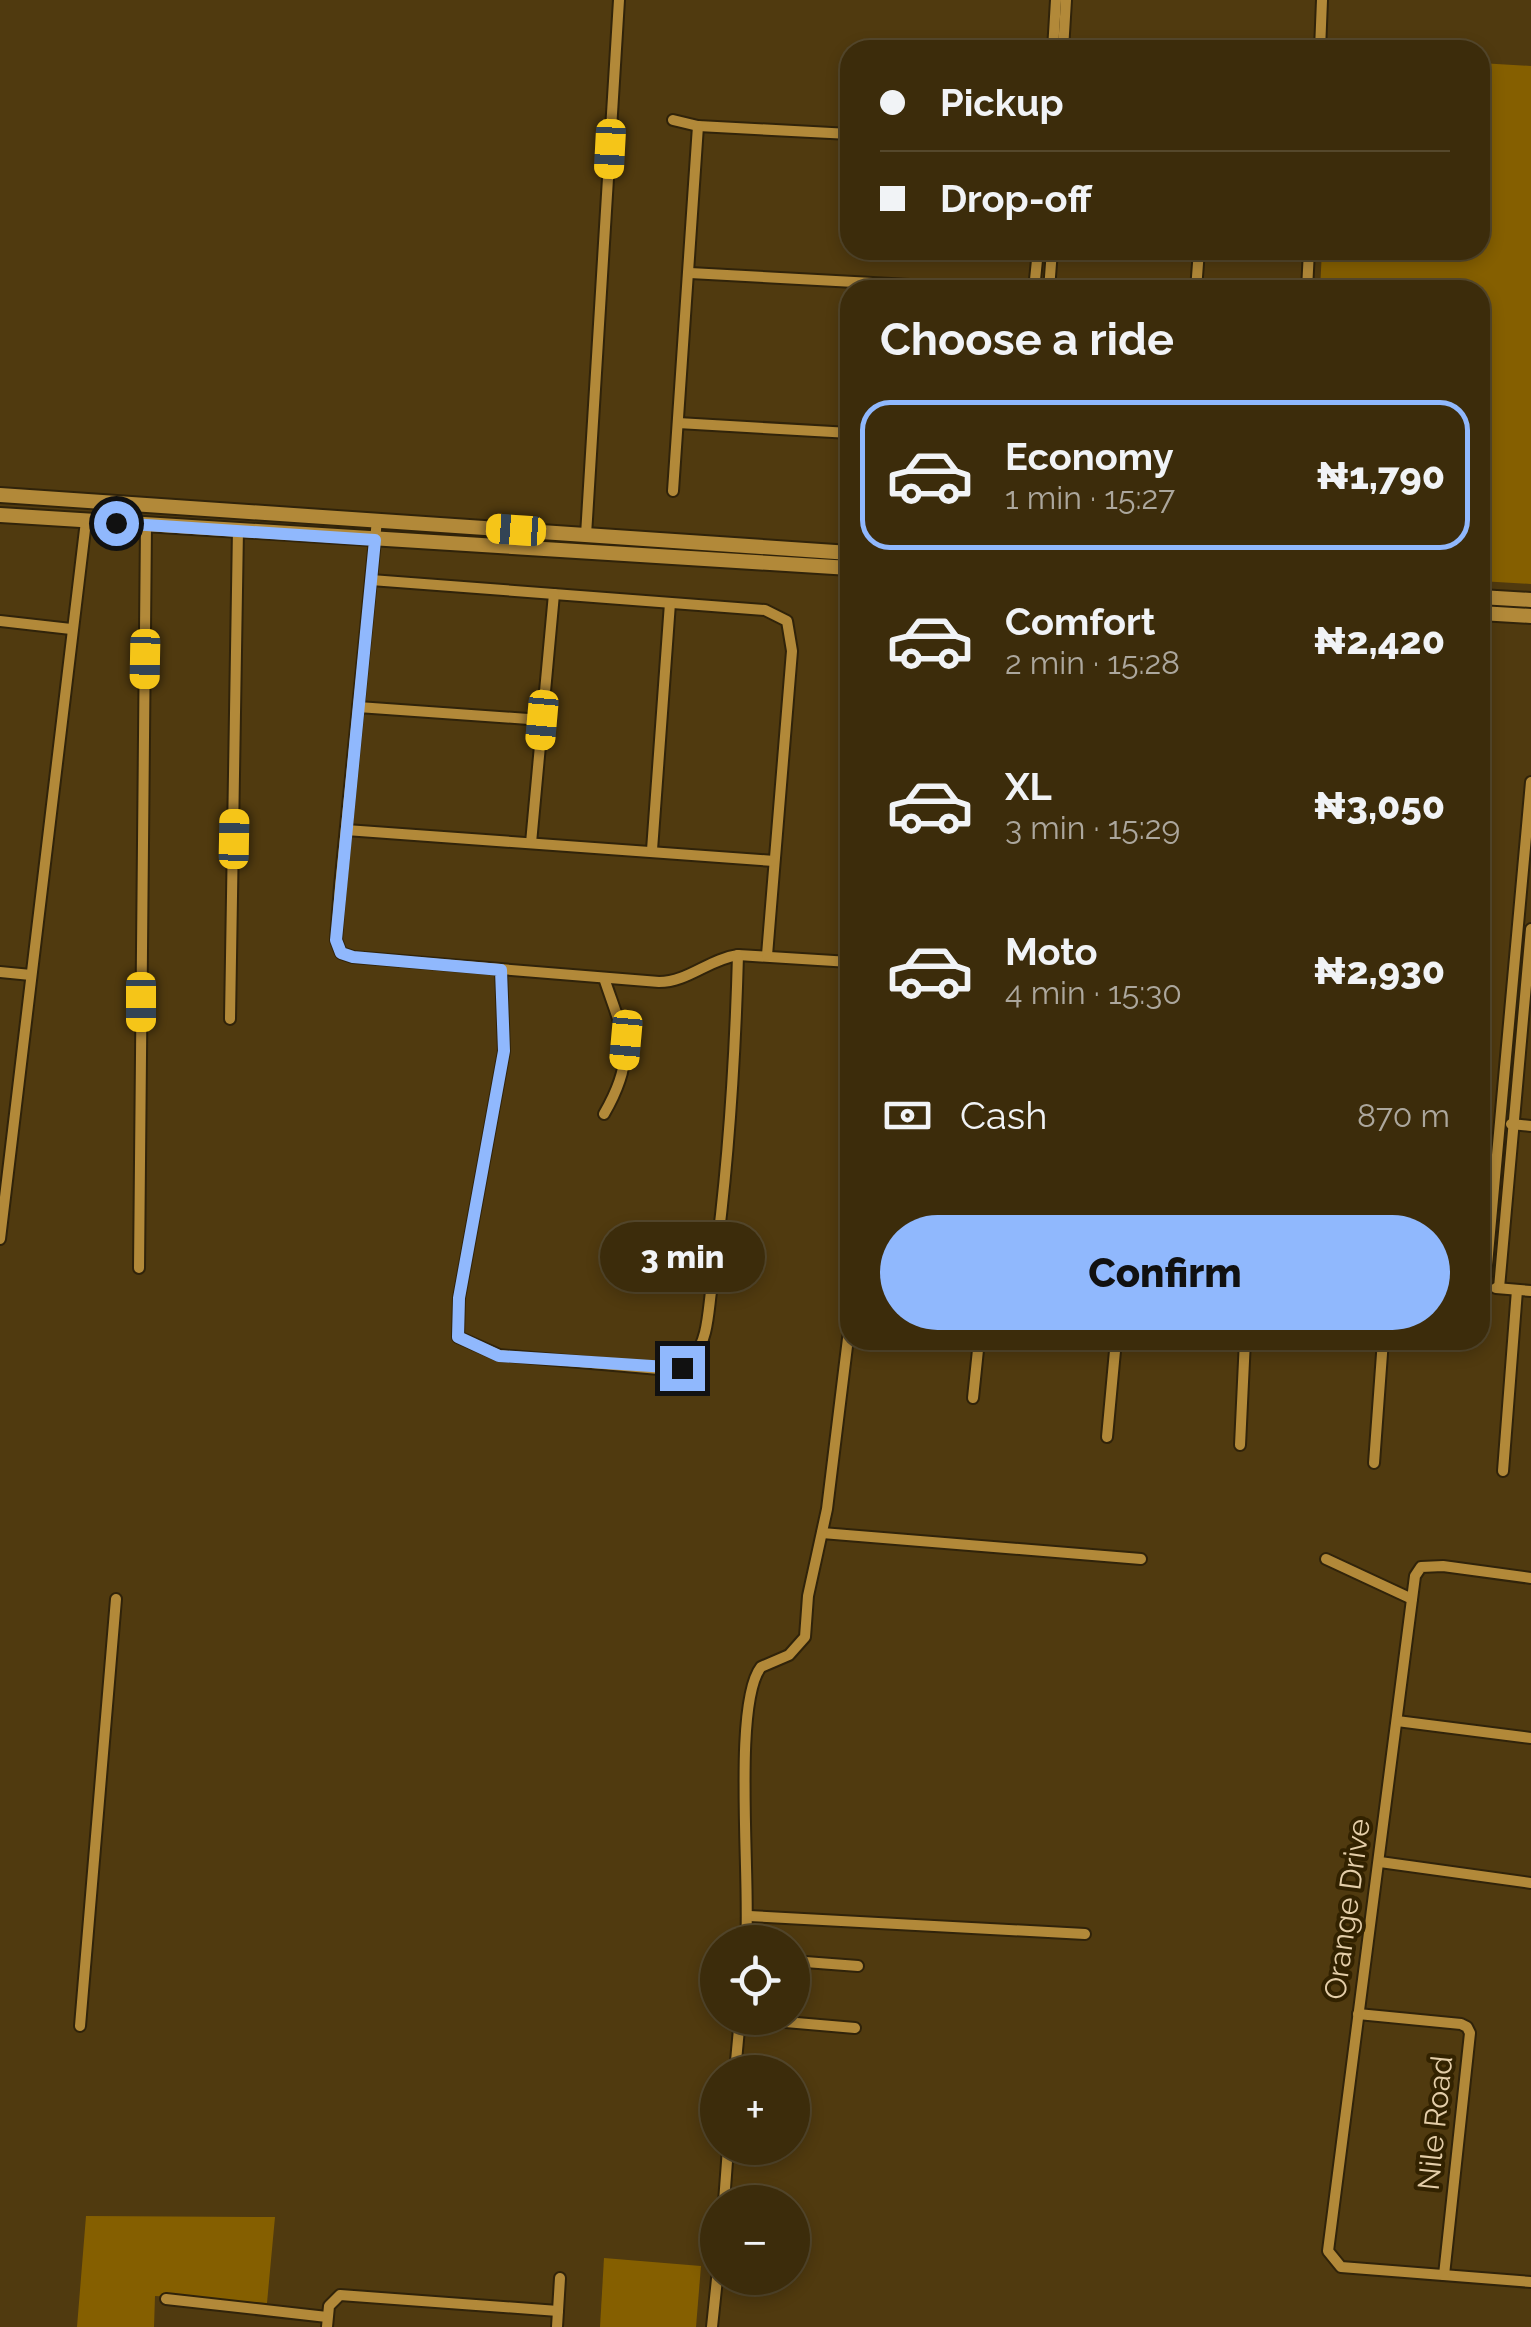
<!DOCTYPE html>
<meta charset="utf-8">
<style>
body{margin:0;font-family:Raleway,sans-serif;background:#473819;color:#f1f3f6;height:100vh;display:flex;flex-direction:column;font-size:38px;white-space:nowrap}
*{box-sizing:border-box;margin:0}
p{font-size:32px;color:#aca79d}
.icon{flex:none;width:55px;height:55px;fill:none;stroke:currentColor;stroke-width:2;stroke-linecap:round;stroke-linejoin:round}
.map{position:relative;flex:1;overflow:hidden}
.panel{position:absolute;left:840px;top:280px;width:650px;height:1070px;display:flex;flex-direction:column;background:#3c2c0b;border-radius:30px;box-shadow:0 5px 15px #0003,0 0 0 2px #55482c}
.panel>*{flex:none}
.guide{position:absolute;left:840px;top:40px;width:650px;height:220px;border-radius:30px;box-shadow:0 5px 15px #0003,0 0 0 2px #55482c;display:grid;align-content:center;height:220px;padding:0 40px;background:#3c2c0b}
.fabs{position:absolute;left:700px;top:1925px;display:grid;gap:20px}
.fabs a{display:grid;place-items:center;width:110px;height:110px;border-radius:50%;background:#3c2c0b;box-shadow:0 5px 15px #0003,0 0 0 2px #55482c;font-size:50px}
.end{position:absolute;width:45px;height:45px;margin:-22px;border:12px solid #90b8fd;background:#111;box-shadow:0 0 0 5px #111}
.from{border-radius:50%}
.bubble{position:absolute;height:70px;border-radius:35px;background:#3c2c0b;box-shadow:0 5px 15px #0003,0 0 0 2px #55482c;font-size:32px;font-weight:800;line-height:70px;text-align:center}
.car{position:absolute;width:30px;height:60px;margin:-30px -15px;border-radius:12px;box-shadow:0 0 8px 2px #0007;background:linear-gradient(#f5c518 24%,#345 0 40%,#f5c518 0 76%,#345 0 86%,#f5c518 0)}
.guide b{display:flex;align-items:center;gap:35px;height:95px;font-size:38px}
.guide b+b{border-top:2px solid #55482c}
.guide i{width:25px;height:25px;background:#f1f3f6}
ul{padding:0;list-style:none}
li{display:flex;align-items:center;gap:30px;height:150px;margin:0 20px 15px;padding:0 20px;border:5px solid transparent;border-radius:30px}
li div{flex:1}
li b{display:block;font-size:38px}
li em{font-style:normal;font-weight:800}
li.on{border-color:#90b8fd}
li>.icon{width:90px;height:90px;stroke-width:1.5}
h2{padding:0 40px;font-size:45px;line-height:120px}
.pay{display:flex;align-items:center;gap:25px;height:110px;padding:0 40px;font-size:38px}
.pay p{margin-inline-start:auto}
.cta{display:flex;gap:20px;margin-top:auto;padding:20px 40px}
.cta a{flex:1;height:115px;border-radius:60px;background:#90b8fd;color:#111;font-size:40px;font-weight:800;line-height:115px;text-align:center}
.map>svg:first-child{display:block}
.green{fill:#855f00}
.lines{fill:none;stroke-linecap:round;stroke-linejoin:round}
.minor-casing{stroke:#30230a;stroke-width:14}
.tertiary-casing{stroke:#30230a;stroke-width:18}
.minor{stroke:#b28939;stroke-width:10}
.tertiary{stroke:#b28939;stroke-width:14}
.route{stroke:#90b8fd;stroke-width:12}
.labels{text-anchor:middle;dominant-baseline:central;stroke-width:8;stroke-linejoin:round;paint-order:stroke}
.street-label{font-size:30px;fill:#e4cea9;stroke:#322200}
</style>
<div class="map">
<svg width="1531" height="2327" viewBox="0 0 1531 2327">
<rect width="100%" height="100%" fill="#503a0f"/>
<g class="green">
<polygon points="1480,63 1531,66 1531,584 1480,581 1480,290 1320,290 1322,250 1480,250"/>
<polygon points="86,2216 275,2217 267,2303 155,2296 154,2327 77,2327"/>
<polygon points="604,2258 701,2266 696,2327 600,2327"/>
</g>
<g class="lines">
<defs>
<g id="minor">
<polyline points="1053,50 1056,0"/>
<polyline points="1063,50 1066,0"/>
<polyline points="1320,50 1322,0"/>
<polyline points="673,120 698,126 850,134"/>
<polyline points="690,273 1002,290"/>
<polyline points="1034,290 1038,250"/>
<polyline points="1049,290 1052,250"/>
<polyline points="1196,290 1199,250"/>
<polyline points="1307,290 1309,250"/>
<polyline points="678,423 850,433"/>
<polyline points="673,491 698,126"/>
<path d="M377,520L340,886L336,940L341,953L353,957L659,982C688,982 709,959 738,955L850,962"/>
<polyline points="586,535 619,0"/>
<polyline points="371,580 765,610 787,621 792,651 767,955"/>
<polyline points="0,621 71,629"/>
<polyline points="358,707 542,720"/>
<polyline points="346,830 774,861"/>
<polyline points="531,843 554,594"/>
<polyline points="652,850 670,603"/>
<path d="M501,970L504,1051L459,1298L458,1337L499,1355L659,1369C673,1369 684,1370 693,1358C709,1339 708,1308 712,1285C728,1175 735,1065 738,955"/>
<polyline points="0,972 31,975"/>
<polyline points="230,1019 238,529"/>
<path d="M604,1114C638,1055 624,1038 604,978"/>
<polyline points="1511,1124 1531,1126"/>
<polyline points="0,1239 86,521"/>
<polyline points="139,1268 146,525"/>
<polyline points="1485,1287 1531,782"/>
<polyline points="1496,1288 1531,1291"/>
<polyline points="1499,1288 1531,929"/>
<polyline points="973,1398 979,1340"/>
<polyline points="1107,1437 1116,1340"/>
<polyline points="1240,1445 1245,1340"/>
<polyline points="1374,1463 1383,1340"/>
<polyline points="1503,1471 1517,1290"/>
<polyline points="822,1533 1141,1559"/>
<polyline points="1326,1559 1412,1599"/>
<polyline points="1531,1578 1443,1566 1421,1567 1415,1576 1328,2251 1341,2267 1531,2282"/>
<polyline points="1397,1721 1531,1738"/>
<polyline points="1380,1862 1531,1883"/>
<polyline points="749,1916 1085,1934"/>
<path d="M746,1942C751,1885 732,1704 761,1667L789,1655L805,1637L808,1596L827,1509L850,1322"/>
<polyline points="792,1961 858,1966"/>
<polyline points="1358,2014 1461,2024 1467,2027 1470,2033 1444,2275"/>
<polyline points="740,2018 855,2028"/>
<polyline points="80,2026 116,1599"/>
<polyline points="735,2072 740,2018"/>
<polyline points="724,2202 728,2148"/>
<polyline points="166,2299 327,2317"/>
<polyline points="327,2327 329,2306 340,2295 558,2311"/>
<polyline points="557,2327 560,2278"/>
<polyline points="712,2327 718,2269"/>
</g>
<g id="tertiary">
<polyline points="0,495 850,553"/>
<polyline points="0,515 850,568"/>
<polyline points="1480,597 1531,600"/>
<polyline points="1480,613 1531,616"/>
</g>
</defs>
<use href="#minor" class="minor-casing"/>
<use href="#tertiary" class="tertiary-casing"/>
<use href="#minor" class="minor"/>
<use href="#tertiary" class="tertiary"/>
</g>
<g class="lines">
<polyline class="route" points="116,523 375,540 336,940 341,953 353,957 501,970 504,1051 459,1298 458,1337 499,1356 682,1368"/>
</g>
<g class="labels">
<g class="street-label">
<text transform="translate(1347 1909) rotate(-82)">Orange Drive</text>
<text transform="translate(1435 2123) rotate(-84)">Nile Road</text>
</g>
</g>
</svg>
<div class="fabs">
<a><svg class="icon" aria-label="locate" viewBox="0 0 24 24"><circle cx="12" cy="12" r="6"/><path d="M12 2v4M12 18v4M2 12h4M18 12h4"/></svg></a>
<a>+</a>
<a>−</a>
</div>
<i class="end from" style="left:116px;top:523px"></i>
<i class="end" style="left:682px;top:1368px"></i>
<div class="bubble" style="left:600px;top:1222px;width:165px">3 min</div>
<i class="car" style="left:610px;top:149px;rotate:183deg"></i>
<i class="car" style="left:516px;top:530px;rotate:274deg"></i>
<i class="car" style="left:145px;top:659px;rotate:181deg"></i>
<i class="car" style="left:542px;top:720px;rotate:185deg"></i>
<i class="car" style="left:234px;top:839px;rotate:1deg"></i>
<i class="car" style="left:141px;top:1002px;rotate:180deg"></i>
<i class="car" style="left:626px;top:1040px;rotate:185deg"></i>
<div class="guide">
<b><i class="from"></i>Pickup</b>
<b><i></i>Drop-off</b>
</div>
<section class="panel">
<h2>Choose a ride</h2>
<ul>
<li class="on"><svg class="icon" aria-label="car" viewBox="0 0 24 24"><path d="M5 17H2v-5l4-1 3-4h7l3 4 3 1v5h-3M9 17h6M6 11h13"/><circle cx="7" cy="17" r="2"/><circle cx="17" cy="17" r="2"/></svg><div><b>Economy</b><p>1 min · 15:27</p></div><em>₦1,790</em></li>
<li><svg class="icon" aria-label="car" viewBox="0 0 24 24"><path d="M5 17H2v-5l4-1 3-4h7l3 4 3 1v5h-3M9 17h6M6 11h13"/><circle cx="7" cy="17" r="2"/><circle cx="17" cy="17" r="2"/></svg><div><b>Comfort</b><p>2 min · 15:28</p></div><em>₦2,420</em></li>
<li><svg class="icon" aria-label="car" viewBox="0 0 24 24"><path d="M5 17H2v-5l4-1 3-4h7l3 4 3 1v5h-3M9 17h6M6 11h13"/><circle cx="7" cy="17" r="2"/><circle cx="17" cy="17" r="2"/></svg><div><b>XL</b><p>3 min · 15:29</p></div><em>₦3,050</em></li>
<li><svg class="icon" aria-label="car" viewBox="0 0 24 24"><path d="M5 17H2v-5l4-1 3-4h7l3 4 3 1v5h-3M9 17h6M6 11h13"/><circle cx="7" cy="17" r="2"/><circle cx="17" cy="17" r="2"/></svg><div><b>Moto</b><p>4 min · 15:30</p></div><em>₦2,930</em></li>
</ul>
<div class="pay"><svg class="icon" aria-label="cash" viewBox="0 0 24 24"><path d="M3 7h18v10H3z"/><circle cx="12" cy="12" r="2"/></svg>Cash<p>870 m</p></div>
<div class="cta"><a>Confirm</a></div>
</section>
</div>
